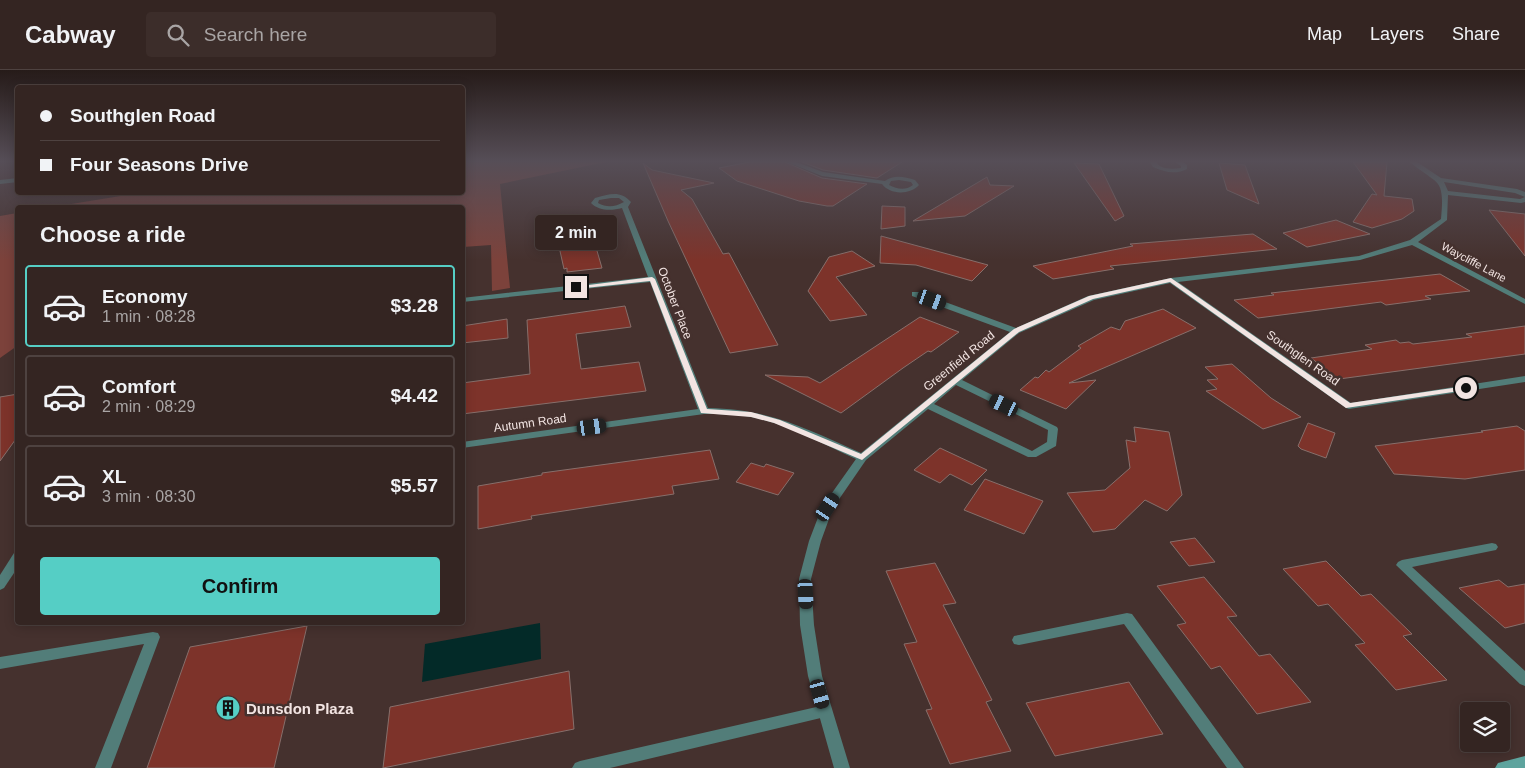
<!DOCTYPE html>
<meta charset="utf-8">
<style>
body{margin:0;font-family:Arial,sans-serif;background:#3c2d2a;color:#f1f3f6;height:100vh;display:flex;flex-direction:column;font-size:19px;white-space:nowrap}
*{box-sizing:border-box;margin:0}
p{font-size:16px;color:#a9a5a5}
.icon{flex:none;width:28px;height:28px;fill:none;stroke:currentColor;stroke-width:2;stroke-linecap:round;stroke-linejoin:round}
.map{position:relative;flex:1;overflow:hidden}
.details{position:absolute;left:15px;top:135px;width:450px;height:420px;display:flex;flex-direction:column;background:#342522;border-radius:5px;box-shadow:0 2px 12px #0003,0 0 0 1px #4e4240}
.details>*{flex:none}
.banner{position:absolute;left:15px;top:15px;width:450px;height:110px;border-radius:5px;box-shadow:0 2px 12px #0003,0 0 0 1px #4e4240;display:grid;align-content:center;height:110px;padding:0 25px;background:#342522}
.controls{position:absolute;left:1460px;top:632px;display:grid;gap:10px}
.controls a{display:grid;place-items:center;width:50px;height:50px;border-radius:5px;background:#342522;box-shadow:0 2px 12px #0003,0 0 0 1px #4e4240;font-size:25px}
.end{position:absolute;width:22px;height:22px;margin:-11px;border:6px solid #f2e4e2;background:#111;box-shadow:0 0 0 2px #111}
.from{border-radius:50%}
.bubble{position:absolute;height:35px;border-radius:5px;background:#342522;box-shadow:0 2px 12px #0003,0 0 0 1px #4e4240;font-size:16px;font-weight:700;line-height:35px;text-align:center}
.car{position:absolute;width:15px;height:30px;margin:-15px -8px;border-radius:6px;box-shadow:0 0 4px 1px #0007;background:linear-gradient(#222 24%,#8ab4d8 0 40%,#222 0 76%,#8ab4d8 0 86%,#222 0)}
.banner b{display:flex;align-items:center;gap:18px;height:48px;font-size:19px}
.banner b+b{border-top:1px solid #4e4240}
.banner i{width:12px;height:12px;background:#f1f3f6}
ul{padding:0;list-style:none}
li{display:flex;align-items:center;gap:15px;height:82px;margin:0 10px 8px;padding:0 15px;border:2px solid #4e4240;border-radius:5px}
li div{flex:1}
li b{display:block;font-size:19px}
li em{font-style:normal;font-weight:700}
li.active{border-color:#55cec5}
li>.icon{width:45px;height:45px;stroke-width:1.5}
h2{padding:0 25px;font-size:22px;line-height:60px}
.cta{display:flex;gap:10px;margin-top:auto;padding:10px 25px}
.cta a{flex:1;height:58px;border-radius:5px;background:#55cec5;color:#111;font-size:20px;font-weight:700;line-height:58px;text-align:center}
header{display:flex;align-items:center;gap:30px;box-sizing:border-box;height:70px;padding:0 25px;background:#342522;border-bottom:1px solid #4e4240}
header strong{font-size:24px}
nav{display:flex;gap:28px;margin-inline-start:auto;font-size:18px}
.search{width:350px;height:45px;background:#3c2d2a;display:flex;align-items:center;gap:12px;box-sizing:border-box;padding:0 18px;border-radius:5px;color:#a9a5a5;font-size:19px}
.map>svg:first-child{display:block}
.green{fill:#7c423b}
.water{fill:#032a28}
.building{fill:#7d332a;stroke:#876f6b}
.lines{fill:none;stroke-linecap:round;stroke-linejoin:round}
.lane{fill:#527d79;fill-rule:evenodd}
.street{fill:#527d79;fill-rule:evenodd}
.secondary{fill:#5ea49e;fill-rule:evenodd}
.route{fill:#f2e4e2}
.labels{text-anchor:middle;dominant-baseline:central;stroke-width:5;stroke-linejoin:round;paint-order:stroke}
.far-street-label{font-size:11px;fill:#f2e4e2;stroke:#45312e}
.street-label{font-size:12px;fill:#f2e4e2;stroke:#45312e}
.near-poi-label{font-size:15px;font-weight:bold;fill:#f2e4e2;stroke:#45312e;text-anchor:start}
</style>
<header>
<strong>Cabway</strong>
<div class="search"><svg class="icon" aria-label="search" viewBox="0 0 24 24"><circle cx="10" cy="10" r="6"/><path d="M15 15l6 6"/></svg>Search here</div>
<nav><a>Map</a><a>Layers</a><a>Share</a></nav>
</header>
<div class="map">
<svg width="1525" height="698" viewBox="0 0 1525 698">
<rect width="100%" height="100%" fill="#45312e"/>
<g class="green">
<polygon points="463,92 606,92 500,114 510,218 492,221 491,175 463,177 462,138 53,137 145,122 462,122"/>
<polygon points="17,143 17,276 0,288 0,146"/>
</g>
<polygon class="water" points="540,553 541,589 422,612 425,574"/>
<g class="building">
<polygon points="750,92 785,92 822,108 867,114 833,136 827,136 799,131 737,111 719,98"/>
<polygon points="802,92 902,92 877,108 823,100"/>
<polygon points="1353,92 1387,92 1384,126 1412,129 1414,141 1402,149 1372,158 1353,152 1372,124 1377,125"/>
<polygon points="643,93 652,100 714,113 681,120 692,129 723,184 729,183 778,275 730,283 668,151"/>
<polygon points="1074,93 1099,94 1124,146 1115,151"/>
<polygon points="1219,93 1245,95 1259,134 1227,120"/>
<polygon points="987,107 990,115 1014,116 965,146 913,151"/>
<polygon points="882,136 905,137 905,156 881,159"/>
<polygon points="1489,140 1525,144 1525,186"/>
<polygon points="588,150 602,198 567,202 567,198 564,199 554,154"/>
<polygon points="1336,150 1370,164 1307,177 1283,163"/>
<polygon points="1253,164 1277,179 1110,196 1114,199 1053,209 1033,196 1133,176 1130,174"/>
<polygon points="881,166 988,195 972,211 916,195 880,193"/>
<polygon points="852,181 875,196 836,207 867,245 830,251 808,221 829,187"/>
<polygon points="1440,204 1470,221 1425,226 1431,229 1386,235 1381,232 1258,248 1234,230 1274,225 1271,223"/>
<polygon points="625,236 631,257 576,264 581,299 639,292 646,321 462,344 462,313 530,304 527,250"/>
<polygon points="1163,239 1196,258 1069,313 1096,310 1066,339 1020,320 1035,307 1038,308 1046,300 1049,302 1081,278 1078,276 1111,257 1120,260 1125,251"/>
<polygon points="920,247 959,262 931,282 928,281 903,298 841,343 765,305 808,307 820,313"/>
<polygon points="507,249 508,268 462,273 462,256"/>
<polygon points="1525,256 1525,284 1339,309 1311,288 1372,279 1365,275 1396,270 1400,273 1409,272 1413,274 1472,267 1466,264"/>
<polygon points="1232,294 1271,328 1301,347 1263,359 1206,321 1217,319 1207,310 1218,309 1205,297"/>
<polygon points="18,324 18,366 0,391 0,327"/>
<polygon points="1308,353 1335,363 1326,388 1301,379 1298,376"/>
<polygon points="1517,356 1525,361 1525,400 1465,409 1394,404 1375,376 1483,362 1481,361"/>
<polygon points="1134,357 1169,362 1182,425 1167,441 1145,430 1115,459 1093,462 1067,423 1105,420 1130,398 1126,370 1136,372"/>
<polygon points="940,378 987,400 972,415 950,404 940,413 914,400"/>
<polygon points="710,380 719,409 672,416 674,424 531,446 532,449 478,459 478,416 542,405 542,403"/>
<polygon points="751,393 764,397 766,394 794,403 778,425 736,412"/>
<polygon points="985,409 1043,431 1024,464 964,440"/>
<polygon points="1195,468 1215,492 1189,496 1170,472"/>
<polygon points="1326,491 1361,526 1371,524 1412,564 1403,566 1447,610 1396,620 1355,575 1365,573 1328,534 1318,536 1283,499"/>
<polygon points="935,493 956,533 943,535 992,630 986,632 1011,681 950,694 926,640 932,639 904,574 917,572 886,501"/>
<polygon points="1204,507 1237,546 1227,547 1259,586 1270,584 1311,632 1257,644 1220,596 1211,599 1177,555 1186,553 1157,516"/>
<polygon points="1499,510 1508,517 1525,514 1525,553 1505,558 1459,518"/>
<polygon points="307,556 274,698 147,698 190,577"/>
<polygon points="569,601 574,659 383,698 390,637"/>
<polygon points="1129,612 1163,664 1055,686 1026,633"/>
</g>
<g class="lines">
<g class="lane">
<polygon points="1492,473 1496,474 1498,477 1496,480 1412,497 1525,601 1525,616 1520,614 1396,495 1398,492 1402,490"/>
<polygon points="1127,543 1132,544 1244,698 1227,698 1124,554 1019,575 1014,574 1012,570 1014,566 1019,565"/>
<polygon points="153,562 158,563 160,567 111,698 95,698 144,574 0,599 0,587"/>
<polygon points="825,635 830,636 832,641 830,646 825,647 610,698 572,698 575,693 580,691"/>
</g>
<g class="street">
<path d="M787,92H796L823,102L885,111C894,104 905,107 915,110L919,115C910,125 890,125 882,114L822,106ZM899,110L911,112L913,115C905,121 897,119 889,115L891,111Z"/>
<path d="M1150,92H1156C1161,100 1172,99 1181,98V96L1175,92H1183L1187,95V99C1176,105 1164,102 1153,97Z"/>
<path d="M1410,92H1417L1441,108L1517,119L1525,122V127L1515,123L1444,112L1448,121L1520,129L1525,127V132L1521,133L1448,125L1447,150L1418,172L1525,229V234L1412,175L1360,190L1178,212L1351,333L1525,306V312L1349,339L1346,338L1170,213L1094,230L1019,263L962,310L1057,357L1058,359L1056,376L1036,387H1028L928,339L866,390L833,438L821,471L811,509L814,555L822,606L850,698H834L808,606L800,555L799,509L809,471L822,437L856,389C822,374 788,354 751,347C736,344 719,344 704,344L462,378V372L698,339L650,212L462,232V228L648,207L622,138C611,141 599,141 591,133L595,128C610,124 620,120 631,132L628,137L708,338C769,339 807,359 861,383L1010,262L912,226V222H918L1016,258L1088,226L1171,208L1359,186L1410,170L1441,149C1445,106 1438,116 1410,92ZM611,128H619L624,132C615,137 607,138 598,133L599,130ZM956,315L1048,360L1047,372L1032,381L934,334Z"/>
<polygon points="18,108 18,112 0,114 0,110"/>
<polygon points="18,482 18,497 4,518 0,520 0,505 14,483"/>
</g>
<polygon class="secondary" points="1525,686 1525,698 1495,698 1498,693"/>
</g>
<linearGradient id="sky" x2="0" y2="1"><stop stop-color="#261b19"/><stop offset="0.48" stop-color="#564e57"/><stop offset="1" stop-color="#564e57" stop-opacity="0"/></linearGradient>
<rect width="1525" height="190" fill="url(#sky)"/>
<polygon class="route" points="652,207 655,209 707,339 751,342 780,350 861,384 1014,259 1089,226 1171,208 1350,333 1466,316 1470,318 1466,320 1346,338 1170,212 1093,229 1019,262 862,390 774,353 751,347 701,343 650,211 576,219 573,217"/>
<defs>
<symbol id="building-disc" viewBox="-11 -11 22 22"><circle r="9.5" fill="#55cec5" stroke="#45312e"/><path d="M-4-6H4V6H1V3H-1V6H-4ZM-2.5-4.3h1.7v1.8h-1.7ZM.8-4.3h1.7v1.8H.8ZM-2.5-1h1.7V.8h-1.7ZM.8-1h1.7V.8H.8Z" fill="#111"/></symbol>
</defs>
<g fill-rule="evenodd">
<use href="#building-disc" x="214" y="624" width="28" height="28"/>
</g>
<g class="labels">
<g class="far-street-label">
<text transform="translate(1474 192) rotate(28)">Waycliffe Lane</text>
</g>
<g class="street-label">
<text transform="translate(675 233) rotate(69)">October Place</text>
<text transform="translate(1303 288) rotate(35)">Southglen Road</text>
<text transform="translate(959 291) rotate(-39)">Greenfield Road</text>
<text transform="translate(530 353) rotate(-8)">Autumn Road</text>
</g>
<g class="near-poi-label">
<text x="246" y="638">Dunsdon Plaza</text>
</g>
</g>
</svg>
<div class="controls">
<a><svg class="icon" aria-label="layers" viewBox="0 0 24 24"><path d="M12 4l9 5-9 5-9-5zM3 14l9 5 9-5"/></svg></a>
</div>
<i class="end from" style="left:1466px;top:318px"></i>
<i class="end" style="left:576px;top:217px"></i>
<div class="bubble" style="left:535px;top:145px;width:82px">2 min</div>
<i class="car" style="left:932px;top:230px;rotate:110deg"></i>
<i class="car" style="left:1004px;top:335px;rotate:296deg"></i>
<i class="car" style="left:592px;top:357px;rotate:82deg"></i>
<i class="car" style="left:828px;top:437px;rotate:33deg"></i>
<i class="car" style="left:806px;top:524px;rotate:177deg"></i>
<i class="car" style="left:820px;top:624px;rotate:164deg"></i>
<div class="banner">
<b><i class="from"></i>Southglen Road</b>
<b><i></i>Four Seasons Drive</b>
</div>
<section class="details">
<h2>Choose a ride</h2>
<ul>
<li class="active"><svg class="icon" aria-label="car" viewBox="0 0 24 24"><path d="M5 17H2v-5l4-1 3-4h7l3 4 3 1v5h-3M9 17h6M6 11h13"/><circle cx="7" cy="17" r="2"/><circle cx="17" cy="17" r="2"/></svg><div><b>Economy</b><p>1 min · 08:28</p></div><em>$3.28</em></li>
<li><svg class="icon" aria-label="car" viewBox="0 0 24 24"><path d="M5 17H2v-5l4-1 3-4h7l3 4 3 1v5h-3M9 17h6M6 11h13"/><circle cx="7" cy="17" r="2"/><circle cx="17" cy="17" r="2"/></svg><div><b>Comfort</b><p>2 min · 08:29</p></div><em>$4.42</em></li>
<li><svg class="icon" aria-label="car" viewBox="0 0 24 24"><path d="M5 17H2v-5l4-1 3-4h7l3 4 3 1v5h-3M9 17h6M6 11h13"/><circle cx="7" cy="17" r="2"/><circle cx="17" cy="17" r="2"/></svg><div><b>XL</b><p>3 min · 08:30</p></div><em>$5.57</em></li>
</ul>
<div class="cta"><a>Confirm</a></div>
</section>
</div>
